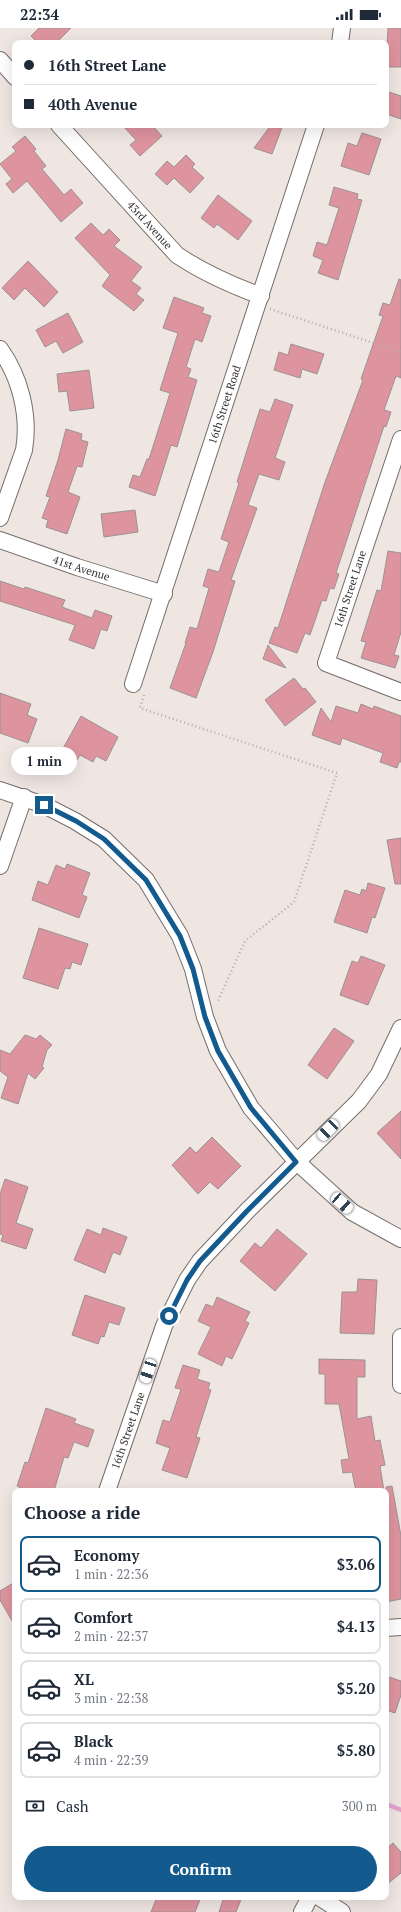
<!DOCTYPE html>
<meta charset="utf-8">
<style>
body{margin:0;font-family:"PT Serif",serif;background:#f2f2f3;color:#1f2937;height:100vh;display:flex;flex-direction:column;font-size:15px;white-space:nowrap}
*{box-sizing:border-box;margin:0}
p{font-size:13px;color:#747a83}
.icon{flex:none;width:22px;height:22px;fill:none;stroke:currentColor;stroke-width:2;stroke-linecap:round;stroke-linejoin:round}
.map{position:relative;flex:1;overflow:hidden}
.panel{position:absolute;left:12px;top:1460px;width:377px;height:412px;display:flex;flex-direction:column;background:#fff;border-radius:8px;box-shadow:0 4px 16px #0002}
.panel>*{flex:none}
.guide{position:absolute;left:12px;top:12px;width:377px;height:88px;border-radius:8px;box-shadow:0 4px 16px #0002;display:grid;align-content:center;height:88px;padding:0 12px;background:#fff}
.end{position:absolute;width:18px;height:18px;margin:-9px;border:5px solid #135a8e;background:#fff;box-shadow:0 0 0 2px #fff}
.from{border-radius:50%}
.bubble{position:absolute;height:28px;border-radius:14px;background:#fff;box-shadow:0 4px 16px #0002;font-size:13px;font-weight:600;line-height:28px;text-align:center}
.car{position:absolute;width:12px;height:24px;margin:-12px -6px;border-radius:5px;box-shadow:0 0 3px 1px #0007;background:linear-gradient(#fff 24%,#345 0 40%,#fff 0 76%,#345 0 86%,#fff 0)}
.guide b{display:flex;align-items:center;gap:14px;height:38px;font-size:15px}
.guide b+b{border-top:1px solid #e0e1e3}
.guide i{width:10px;height:10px;background:#1f2937}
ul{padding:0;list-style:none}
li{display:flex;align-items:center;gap:12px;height:56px;margin:0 8px 6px;padding:0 4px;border:2px solid #e0e1e3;border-radius:8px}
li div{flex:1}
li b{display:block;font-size:15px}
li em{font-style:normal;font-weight:600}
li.on{border-color:#135a8e}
li>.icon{width:36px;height:36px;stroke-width:1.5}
h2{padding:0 12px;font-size:18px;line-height:48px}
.pay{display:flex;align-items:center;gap:10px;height:44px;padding:0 12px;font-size:15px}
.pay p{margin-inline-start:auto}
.cta{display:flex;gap:8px;margin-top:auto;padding:8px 12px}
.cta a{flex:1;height:46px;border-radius:24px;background:#135a8e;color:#fff;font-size:16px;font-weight:600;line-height:46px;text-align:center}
.status{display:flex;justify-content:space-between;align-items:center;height:28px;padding:0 20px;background:#fff;direction:ltr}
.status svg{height:11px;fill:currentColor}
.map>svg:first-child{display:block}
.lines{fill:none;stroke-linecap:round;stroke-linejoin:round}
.stream{stroke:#e1a4cd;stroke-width:4.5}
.building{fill:#de949f;stroke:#9b9293}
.street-casing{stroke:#756d6a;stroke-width:18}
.path{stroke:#b5adaa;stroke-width:2.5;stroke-dasharray:1 3;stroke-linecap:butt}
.street{stroke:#fff;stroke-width:16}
.route{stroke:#135a8e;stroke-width:5}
.labels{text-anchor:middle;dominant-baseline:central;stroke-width:3.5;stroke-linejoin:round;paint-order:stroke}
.street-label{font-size:11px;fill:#353130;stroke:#fff}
</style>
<div class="status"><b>22:34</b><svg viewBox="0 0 49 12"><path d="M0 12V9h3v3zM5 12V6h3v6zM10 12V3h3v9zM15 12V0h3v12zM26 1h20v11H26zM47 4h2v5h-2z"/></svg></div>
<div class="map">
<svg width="401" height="1884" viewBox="0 0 401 1884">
<rect width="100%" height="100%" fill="#efe6e2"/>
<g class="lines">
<polyline class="stream" points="386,1776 401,1782"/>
</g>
<g class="building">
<polygon points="39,0 71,0 56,15 38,15 31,8"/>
<polygon points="388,0 401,0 401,39 386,39"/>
<polygon points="386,63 401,68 401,91 386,86"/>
<polygon points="122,97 152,97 162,108 140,128 130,117 136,112"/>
<polygon points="271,97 283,97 272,126 254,120"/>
<polygon points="362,105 381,111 369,147 341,138 348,115 357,118"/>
<polygon points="25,108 36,121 34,123 46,138 42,141 64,167 71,161 83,175 61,194 27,153 13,165 6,156 12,151 0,136 16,123 12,119"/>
<polygon points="186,127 195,136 192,139 204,150 190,165 174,150 167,157 155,146 167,133 174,139"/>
<polygon points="334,159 358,166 357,171 362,172 338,252 318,245 323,232 313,228 317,214 327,217 339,180 329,177"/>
<polygon points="218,167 252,193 238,212 217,196 214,200 201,190"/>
<polygon points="91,195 103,207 109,201 120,212 114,218 142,239 131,253 141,260 136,266 144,272 134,283 102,258 110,247 75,210"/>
<polygon points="28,233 58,264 44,279 25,260 14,272 2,260"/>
<polygon points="399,251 401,252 401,350 396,348 384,382 391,384 386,399 384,398 336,545 339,546 334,561 330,560 326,573 322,572 310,607 305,605 297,625 269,615 275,599 278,600 325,454 363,352 361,351 383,288 379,287 383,275 390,277"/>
<polygon points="174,269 204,280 202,285 211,288 202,314 195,311 186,339 191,341 188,349 197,352 177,419 171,417 155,468 129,459 133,447 140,449 147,431 149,431 170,365 160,362 178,305 163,300"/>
<polygon points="68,285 83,314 63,325 56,313 45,319 36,302"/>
<polygon points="291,316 324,326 317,346 302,341 300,350 274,342 279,324 288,327"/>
<polygon points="89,342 94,380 70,383 67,363 59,364 57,346"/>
<polygon points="275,371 293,377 275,430 285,434 279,452 259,446 248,477 257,480 231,552 235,553 213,624 196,670 170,660 186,615 185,615 190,599 197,601 209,560 203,558 208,541 219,544 229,514 221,511 239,455 237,454 260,381 270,384"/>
<polygon points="66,401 82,406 81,412 88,414 82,439 77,438 68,464 80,469 67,506 46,499 48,492 42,490 50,469 46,468 58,432"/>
<polygon points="135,482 138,504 104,509 101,486"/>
<polygon points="388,523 401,525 401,604 394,627 399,628 395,640 361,630 366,614 361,613 377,562 381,563"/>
<polygon points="0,553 24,561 25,559 65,572 62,579 92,590 95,582 112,588 107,603 101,601 94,621 69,612 75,597 0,573"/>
<polygon points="268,617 286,640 263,631"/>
<polygon points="294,650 303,661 305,660 316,674 285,698 265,672"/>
<polygon points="0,665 31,676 27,687 37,691 28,715 0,705"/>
<polygon points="361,676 373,681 374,678 401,688 401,734 399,734 397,740 380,734 383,725 342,710 340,717 312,707 321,680 331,694 336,678 358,685"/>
<polygon points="81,688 118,709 106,733 96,728 93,734 80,727 77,732 61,724"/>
<polygon points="401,810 401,856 395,856 387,812"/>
<polygon points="67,836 90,845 82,867 87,869 79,890 32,872 38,853 48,857 56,837 65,841"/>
<polygon points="368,855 385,860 375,890 372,889 367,905 334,894 345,862 360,867 362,861 366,863"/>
<polygon points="39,900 88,916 81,937 72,934 70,941 65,940 58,961 23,950"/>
<polygon points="361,928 385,937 368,977 340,967 352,933 358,935"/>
<polygon points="334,1000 354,1013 327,1051 308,1037"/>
<polygon points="25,1007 36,1011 40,1007 52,1017 47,1022 42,1039 44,1040 35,1051 28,1045 18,1076 1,1070 8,1049 0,1043 0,1022 10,1026"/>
<polygon points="401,1083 401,1131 377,1105"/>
<polygon points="212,1109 241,1138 218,1161 210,1154 198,1166 172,1137 190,1119 196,1125"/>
<polygon points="5,1151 28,1159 16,1195 33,1201 26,1221 1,1213 3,1207 0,1206 0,1166"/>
<polygon points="103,1200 127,1209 120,1227 113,1224 105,1245 74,1232 87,1201 101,1207"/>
<polygon points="277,1201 307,1226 275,1263 240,1233 255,1215 261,1220"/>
<polygon points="358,1251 377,1252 374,1306 340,1305 342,1264 357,1264"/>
<polygon points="85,1267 125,1280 119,1297 109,1294 104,1309 101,1308 98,1316 72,1307"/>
<polygon points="217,1269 250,1284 245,1293 249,1295 232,1331 226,1328 222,1338 198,1326 211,1299 198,1293 206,1276 213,1279"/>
<polygon points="319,1331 365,1332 365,1349 357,1349 357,1391 371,1388 375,1413 380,1412 385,1437 380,1438 384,1463 356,1463 352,1444 343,1445 341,1432 349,1431 339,1376 325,1376 325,1346 319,1346"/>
<polygon points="183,1337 200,1342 197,1351 210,1355 208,1361 211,1362 196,1409 200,1410 187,1450 162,1442 170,1420 156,1415 163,1392 170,1394 181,1361 175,1360"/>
<polygon points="46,1380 76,1391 74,1395 94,1402 88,1419 74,1414 68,1430 64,1429 54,1463 20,1463 21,1460 17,1458 25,1434 28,1435"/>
<polygon points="392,1458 401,1508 401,1571 386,1574 386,1459"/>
<polygon points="15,1554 15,1598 0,1572 0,1563"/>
<polygon points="386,1648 401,1653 401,1667 395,1685 386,1682"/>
<polygon points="393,1815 401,1824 401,1845 386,1857 386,1821"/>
<polygon points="157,1869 201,1869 195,1884 151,1884"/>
<polygon points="224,1869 242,1869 236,1884 219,1884"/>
</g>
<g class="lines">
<defs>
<g id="street">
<polyline points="340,15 342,0"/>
<polyline points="0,32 15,49"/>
<path id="s1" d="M59,97L177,227C204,245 231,257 261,268"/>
<path d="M0,321C20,349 30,387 24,422L0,490"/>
<polyline points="401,411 326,635 401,664"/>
<path id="s2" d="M0,512L77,539L164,566"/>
<path id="s3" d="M133,656L316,97"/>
<polyline points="0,762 44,777 75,793 104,811 146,852 180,908 193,941 205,989 218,1023 251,1080 297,1134 352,1184 401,1211"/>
<polyline points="0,838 24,769"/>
<polyline points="401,1309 401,1357"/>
<path id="s4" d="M107,1463L164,1298L187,1252L200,1233L247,1183L359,1073L379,1046L401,1000"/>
<polyline points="386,1600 401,1599"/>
<polyline points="319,1869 342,1884"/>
<polyline points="302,1884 310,1869"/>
</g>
</defs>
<use href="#street" class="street-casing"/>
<g class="path">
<polyline points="270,281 401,324"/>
<polyline points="144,667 140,680 337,745 294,874 245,913 217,975"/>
</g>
<use href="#street" class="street"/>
</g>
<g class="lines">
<polyline class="route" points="44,777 76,793 104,811 146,852 180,908 193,941 205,989 218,1023 251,1080 296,1134 247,1183 200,1233 187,1252 169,1288"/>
</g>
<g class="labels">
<g class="street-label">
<text stroke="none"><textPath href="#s1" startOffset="135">43rd Avenue</textPath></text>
<text stroke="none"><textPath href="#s3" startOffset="294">16th Street Road</textPath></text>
<text stroke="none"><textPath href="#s2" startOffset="86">41st Avenue</textPath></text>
<text transform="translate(350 561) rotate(-72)">16th Street Lane</text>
<text stroke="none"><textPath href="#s4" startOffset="64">16th Street Lane</textPath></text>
</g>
</g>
</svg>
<i class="end from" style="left:169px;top:1288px"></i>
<i class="end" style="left:44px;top:777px"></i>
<div class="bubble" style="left:11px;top:719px;width:66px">1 min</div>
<i class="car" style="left:328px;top:1102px;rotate:225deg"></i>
<i class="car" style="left:342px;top:1175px;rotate:132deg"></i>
<i class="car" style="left:148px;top:1343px;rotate:199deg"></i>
<div class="guide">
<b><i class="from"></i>16th Street Lane</b>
<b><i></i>40th Avenue</b>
</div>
<section class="panel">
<h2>Choose a ride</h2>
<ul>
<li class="on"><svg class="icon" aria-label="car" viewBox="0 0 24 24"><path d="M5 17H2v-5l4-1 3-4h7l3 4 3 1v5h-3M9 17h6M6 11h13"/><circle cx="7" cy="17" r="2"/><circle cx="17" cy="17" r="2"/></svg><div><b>Economy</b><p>1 min · 22:36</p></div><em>$3.06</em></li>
<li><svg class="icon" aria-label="car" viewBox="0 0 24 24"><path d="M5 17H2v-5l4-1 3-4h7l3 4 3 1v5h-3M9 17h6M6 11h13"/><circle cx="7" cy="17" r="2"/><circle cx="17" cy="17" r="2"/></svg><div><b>Comfort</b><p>2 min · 22:37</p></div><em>$4.13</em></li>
<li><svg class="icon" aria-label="car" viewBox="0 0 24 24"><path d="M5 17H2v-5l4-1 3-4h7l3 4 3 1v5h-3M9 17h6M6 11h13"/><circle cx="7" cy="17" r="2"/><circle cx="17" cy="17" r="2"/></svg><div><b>XL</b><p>3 min · 22:38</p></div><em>$5.20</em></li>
<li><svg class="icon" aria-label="car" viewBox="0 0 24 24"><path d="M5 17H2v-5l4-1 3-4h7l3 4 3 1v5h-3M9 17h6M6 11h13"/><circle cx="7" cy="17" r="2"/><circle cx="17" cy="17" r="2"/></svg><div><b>Black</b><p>4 min · 22:39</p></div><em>$5.80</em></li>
</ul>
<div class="pay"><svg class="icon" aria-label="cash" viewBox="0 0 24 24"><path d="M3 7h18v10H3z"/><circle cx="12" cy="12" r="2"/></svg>Cash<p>300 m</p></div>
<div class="cta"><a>Confirm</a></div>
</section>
</div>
